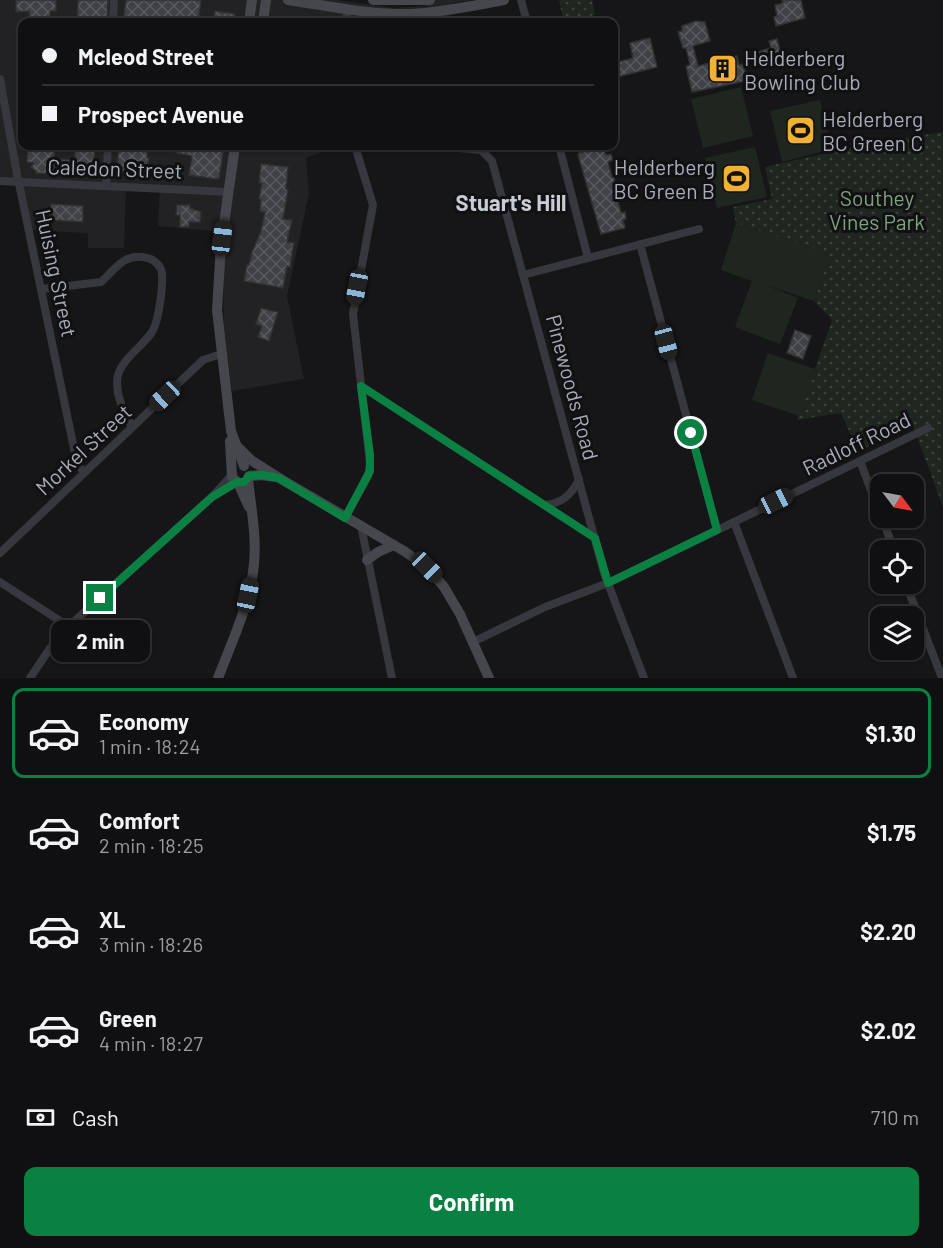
<!DOCTYPE html>
<meta charset="utf-8">
<style>
body{margin:0;font-family:Barlow,sans-serif;background:#19191b;color:#f1f3f6;height:100vh;display:flex;flex-direction:column;font-size:22px;white-space:nowrap}
*{box-sizing:border-box;margin:0}
p{font-size:20px;color:#9c9d9f}
.icon{flex:none;width:33px;height:33px;fill:none;stroke:currentColor;stroke-width:2;stroke-linecap:round;stroke-linejoin:round}
.map{position:relative;height:678px;overflow:hidden}
.side{display:flex;flex-direction:column;background:#101012;flex:1}
.side>*{flex:none}
.guide{position:absolute;left:18px;top:18px;width:600px;height:132px;border-radius:12px;box-shadow:0 2px 4px #0004,0 0 0 2px #303032;display:grid;align-content:center;height:132px;padding:0 24px;background:#101012}
.needle{width:39px;rotate:122deg}
.fabs{position:absolute;left:870px;top:474px;display:grid;gap:12px}
.fabs a{display:grid;place-items:center;width:54px;height:54px;border-radius:12px;background:#101012;box-shadow:0 2px 4px #0004,0 0 0 2px #303032;font-size:30px}
.end{position:absolute;width:27px;height:27px;margin:-14px;border:8px solid #0b8043;background:#fff;box-shadow:0 0 0 3px #fff}
.from{border-radius:50%}
.bubble{position:absolute;height:42px;border-radius:12px;background:#101012;box-shadow:0 2px 4px #0004,0 0 0 2px #303032;font-size:20px;font-weight:700;line-height:42px;text-align:center}
.car{position:absolute;width:18px;height:36px;margin:-18px -9px;border-radius:8px;box-shadow:0 0 4px 2px #0007;background:linear-gradient(#222 24%,#8ab4d8 0 40%,#222 0 76%,#8ab4d8 0 86%,#222 0)}
.guide b{display:flex;align-items:center;gap:21px;height:57px;font-size:22px}
.guide b+b{border-top:2px solid #303032}
.guide i{width:15px;height:15px;background:#f1f3f6}
ul{padding:10px 0 0;list-style:none}
li{display:flex;align-items:center;gap:18px;height:90px;margin:0 12px 9px;padding:0 12px;border:3px solid transparent;border-radius:12px}
li div{flex:1}
li b{display:block;font-size:22px}
li em{font-style:normal;font-weight:700}
li.current{border-color:#0b8043}
li>.icon{width:54px;height:54px;stroke-width:1.5}
.pay{display:flex;align-items:center;gap:15px;height:66px;padding:0 24px;font-size:22px}
.pay p{margin-inline-start:auto}
.primary-button{display:flex;gap:12px;margin-top:auto;padding:12px 24px}
.primary-button a{flex:1;height:69px;border-radius:12px;background:#0b8043;color:#fff;font-size:24px;font-weight:700;line-height:69px;text-align:center}
.map>svg:first-child{display:block}
.built{fill:#222225}
.park{fill:url(#park-dots)}
.pitch{fill:#1e261f}
.building{fill:url(#building-cross-hatch);stroke:#303034;stroke-width:1.5}
.lines{fill:none;stroke-linecap:round;stroke-linejoin:round}
.street{stroke:#37383d;stroke-width:8}
.secondary{stroke:#45474d;stroke-width:10}
.route{stroke:#0b8043;stroke-width:8}
.labels{text-anchor:middle;dominant-baseline:central;stroke-width:6;stroke-linejoin:round;paint-order:stroke}
.poi-label{font-size:21px;fill:#a8adb8;stroke:#111113;text-anchor:start}
.street-label{font-size:21px;fill:#a8adb8;stroke:#111113}
.park-label{font-size:21px;fill:#7fa381;stroke:#111113}
.neighbourhood-label{font-size:22px;font-weight:bold;fill:#c9ccd4;stroke:#111113}
</style>
<div class="map">
<svg width="943" height="678" viewBox="0 0 943 678">
<defs>
<pattern id="park-dots" width="8" height="8" patternUnits="userSpaceOnUse" patternTransform="scale(1.5)"><rect width="8" height="8" fill="#1e261f"/><path d="M2 2h.1M6 6h.1" fill="none" stroke="#3c433d" stroke-width="1.8" stroke-linecap="round"/></pattern>
<pattern id="building-cross-hatch" width="8" height="8" patternUnits="userSpaceOnUse" patternTransform="scale(1.5)"><rect width="8" height="8" fill="#404145"/><path d="M0 0l8 8M0 8l8-8" fill="none" stroke="#595a5e"/></pattern>
</defs>
<rect width="100%" height="100%" fill="#161618"/>
<polygon class="built" points="0,0 336,0 394,8 425,6 425,0 474,0 452,3 448,22 22,22 22,146 340,146 306,158 309,194 287,296 304,379 232,391 224,328 222,232 158,226 160,188 126,187 124,248 88,248 88,233 30,230 19,182 0,181"/>
<g class="park">
<polygon points="559,0 592,0 595,15 564,22"/>
<polygon points="943,132 943,507 913,426 858,451 841,413 797,420 832,320 814,301 829,254 736,223 733,207 772,199 765,167 862,145"/>
</g>
<g class="pitch">
<polygon points="741,87 753,136 703,148 691,99"/>
<polygon points="820,100 832,149 782,162 770,111"/>
<polygon points="755,147 767,197 717,208 705,158"/>
<polygon points="736,223 830,254 814,301 766,285 798,298 780,344 735,327 752,281 721,270"/>
<polygon points="768,353 815,369 799,416 752,400"/>
</g>
<g class="building">
<polygon points="16,0 56,0 56,11 50,11 50,22 30,22 29,11 16,12"/>
<polygon points="78,0 108,0 107,22 77,22"/>
<polygon points="126,0 201,0 198,22 149,17 148,22 123,22"/>
<polygon points="782,0 801,0 805,18 776,26 774,17 777,16 775,5 783,3"/>
<polygon points="215,11 235,14 234,22 213,22"/>
<polygon points="696,21 705,22 710,41 693,46 698,66 737,56 739,65 744,64 746,81 692,92 686,66 690,65 686,48 683,48 678,32 682,31 682,26"/>
<polygon points="650,38 657,67 617,77 614,63 633,58 630,43"/>
<polygon points="777,39 782,58 760,64 757,52 771,48 769,41"/>
<polygon points="28,146 55,146 54,159 72,160 75,158 75,146 95,146 94,160 97,160 96,172 74,171 74,168 54,167 53,174 36,173 36,171 31,167 34,163 27,162"/>
<polygon points="119,146 147,146 147,158 149,158 146,174 117,172"/>
<polygon points="178,146 224,146 219,178 216,179 189,175 192,156 176,153"/>
<polygon points="603,147 606,155 611,154 613,160 608,162 612,177 614,177 615,183 618,182 620,190 617,191 619,197 617,197 621,213 625,212 626,219 623,220 625,228 601,234 578,155 579,153"/>
<polygon points="261,164 288,167 286,189 288,190 283,219 292,220 287,242 294,243 290,267 287,266 283,288 244,281 247,265 249,265 252,252 261,231 265,212 260,211 261,200 259,199 262,183 259,183"/>
<polygon points="51,204 83,206 83,222 50,220"/>
<polygon points="177,205 190,205 190,208 201,212 200,222 189,222 189,227 180,227 180,215 176,215"/>
<polygon points="261,308 278,312 269,341 258,337 262,326 256,324"/>
<polygon points="795,330 811,336 803,359 787,353"/>
</g>
<g class="lines">
<g class="street">
<polyline points="521,0 527,22"/>
<polyline points="113,22 114,0"/>
<polyline points="346,22 348,9"/>
<polyline points="0,79 17,174 77,463 84,473"/>
<polyline points="436,146 481,150 492,161 604,573 644,678"/>
<polyline points="559,146 588,258"/>
<polyline points="0,181 228,192"/>
<polyline points="106,186 108,146"/>
<polyline points="640,244 717,530"/>
<polyline points="523,275 699,229"/>
<path d="M42,289L101,282C115,270 124,252 147,258C154,259 161,266 162,273C163,286 159,321 152,332C143,346 123,358 118,375C114,392 124,413 132,427"/>
<polyline points="361,386 595,538"/>
<polyline points="860,461 880,514"/>
<polyline points="217,494 237,482"/>
<path d="M544,505C561,504 572,495 579,479"/>
<polyline points="345,518 368,476 370,464 353,314 373,205 355,146"/>
<polyline points="882,518 894,550"/>
<polyline points="734,522 793,678"/>
<polyline points="361,526 392,678"/>
<polyline points="0,553 203,360 221,354"/>
<polyline points="0,582 68,626"/>
<polyline points="906,584 942,678"/>
<polyline points="473,642 545,607 608,583 928,428"/>
<polyline points="30,678 59,635 212,497 232,475"/>
</g>
<g class="secondary">
<path d="M288,0C329,6 371,15 412,14C443,12 473,6 504,0"/>
<polyline points="373,0 430,0"/>
<polyline points="249,22 252,0"/>
<polyline points="263,22 266,0"/>
<polyline points="235,146 221,245 217,310 231,431 244,466"/>
<polyline points="230,441 232,477 238,483 249,507"/>
<polyline points="234,443 251,460 279,478 404,551 427,567 444,587 460,614 489,678"/>
<polyline points="249,476 262,475 275,477"/>
<polyline points="367,560 378,552 394,545"/>
<path d="M218,678C231,644 248,608 253,572C258,541 251,509 248,479"/>
</g>
</g>
<g class="lines">
<polyline class="route" points="100,598 212,497 237,482 244,482 249,476 262,475 279,478 345,518 370,471 370,455 361,386 595,538 608,583 717,530 691,433"/>
</g>
<defs>
<symbol id="building-square" viewBox="-11 -11 22 22"><rect x="-9" y="-9" width="18" height="18" rx="4" fill="#f2b134" stroke="#111113"/><path d="M-4-6H4V6H1V3H-1V6H-4ZM-2.5-4.3h1.7v1.8h-1.7ZM.8-4.3h1.7v1.8H.8ZM-2.5-1h1.7V.8h-1.7ZM.8-1h1.7V.8H.8Z" fill="#111"/></symbol>
<symbol id="stadium-square" viewBox="-11 -11 22 22"><rect x="-9" y="-9" width="18" height="18" rx="4" fill="#f2b134" stroke="#111113"/><path d="M0-5a6.5 5 0 1 0 0 10a6.5 5 0 1 0 0-10ZM-3.5-1.8h7v3.6h-7Z" fill="#111"/></symbol>
</defs>
<g fill-rule="evenodd">
<use href="#building-square" x="706" y="52" width="33" height="33"/>
<use href="#stadium-square" x="784" y="114" width="33" height="33"/>
<use href="#stadium-square" x="720" y="162" width="33" height="33"/>
</g>
<g class="labels">
<g class="poi-label">
<text x="744" y="57">Helderberg<tspan x="744" dy="24">Bowling Club</tspan></text>
<text x="822" y="118">Helderberg<tspan x="822" dy="24">BC Green C</tspan></text>
<text x="715" y="166" text-anchor="end">Helderberg<tspan x="715" dy="24">BC Green B</tspan></text>
</g>
<g class="street-label">
<text transform="translate(115 168) rotate(2)">Caledon Street</text>
<text transform="translate(57 273) rotate(78)">Huising Street</text>
<text transform="translate(573 387) rotate(75)">Pinewoods Road</text>
<text transform="translate(856 443) rotate(-26)">Radloff Road</text>
<text transform="translate(83 449) rotate(-43)">Morkel Street</text>
</g>
<g class="park-label">
<text x="877" y="197">Southey<tspan x="877" dy="24">Vines Park</tspan></text>
</g>
<g class="neighbourhood-label">
<text x="511" y="202">Stuart's Hill</text>
</g>
</g>
</svg>
<div class="fabs">
<a><svg class="needle" viewBox="-14 -14 28 28"><path d="M0-13l5 13h-10z" fill="#e53935"/><path d="M0 13l5-13h-10z" fill="#9c9d9f"/></svg></a>
<a><svg class="icon" aria-label="locate" viewBox="0 0 24 24"><circle cx="12" cy="12" r="6"/><path d="M12 2v4M12 18v4M2 12h4M18 12h4"/></svg></a>
<a><svg class="icon" aria-label="layers" viewBox="0 0 24 24"><path d="M12 4l9 5-9 5-9-5zM3 14l9 5 9-5"/></svg></a>
</div>
<i class="end from" style="left:691px;top:433px"></i>
<i class="end" style="left:100px;top:598px"></i>
<div class="bubble" style="left:51px;top:620px;width:99px">2 min</div>
<i class="car" style="left:222px;top:238px;rotate:7deg"></i>
<i class="car" style="left:357px;top:287px;rotate:191deg"></i>
<i class="car" style="left:666px;top:342px;rotate:165deg"></i>
<i class="car" style="left:165px;top:396px;rotate:227deg"></i>
<i class="car" style="left:776px;top:501px;rotate:64deg"></i>
<i class="car" style="left:427px;top:567px;rotate:135deg"></i>
<i class="car" style="left:248px;top:595px;rotate:12deg"></i>
<div class="guide">
<b><i class="from"></i>Mcleod Street</b>
<b><i></i>Prospect Avenue</b>
</div>
</div>
<section class="side">
<ul>
<li class="current"><svg class="icon" aria-label="car" viewBox="0 0 24 24"><path d="M5 17H2v-5l4-1 3-4h7l3 4 3 1v5h-3M9 17h6M6 11h13"/><circle cx="7" cy="17" r="2"/><circle cx="17" cy="17" r="2"/></svg><div><b>Economy</b><p>1 min · 18:24</p></div><em>$1.30</em></li>
<li><svg class="icon" aria-label="car" viewBox="0 0 24 24"><path d="M5 17H2v-5l4-1 3-4h7l3 4 3 1v5h-3M9 17h6M6 11h13"/><circle cx="7" cy="17" r="2"/><circle cx="17" cy="17" r="2"/></svg><div><b>Comfort</b><p>2 min · 18:25</p></div><em>$1.75</em></li>
<li><svg class="icon" aria-label="car" viewBox="0 0 24 24"><path d="M5 17H2v-5l4-1 3-4h7l3 4 3 1v5h-3M9 17h6M6 11h13"/><circle cx="7" cy="17" r="2"/><circle cx="17" cy="17" r="2"/></svg><div><b>XL</b><p>3 min · 18:26</p></div><em>$2.20</em></li>
<li><svg class="icon" aria-label="car" viewBox="0 0 24 24"><path d="M5 17H2v-5l4-1 3-4h7l3 4 3 1v5h-3M9 17h6M6 11h13"/><circle cx="7" cy="17" r="2"/><circle cx="17" cy="17" r="2"/></svg><div><b>Green</b><p>4 min · 18:27</p></div><em>$2.02</em></li>
</ul>
<div class="pay"><svg class="icon" aria-label="cash" viewBox="0 0 24 24"><path d="M3 7h18v10H3z"/><circle cx="12" cy="12" r="2"/></svg>Cash<p>710 m</p></div>
<div class="primary-button"><a>Confirm</a></div>
</section>
